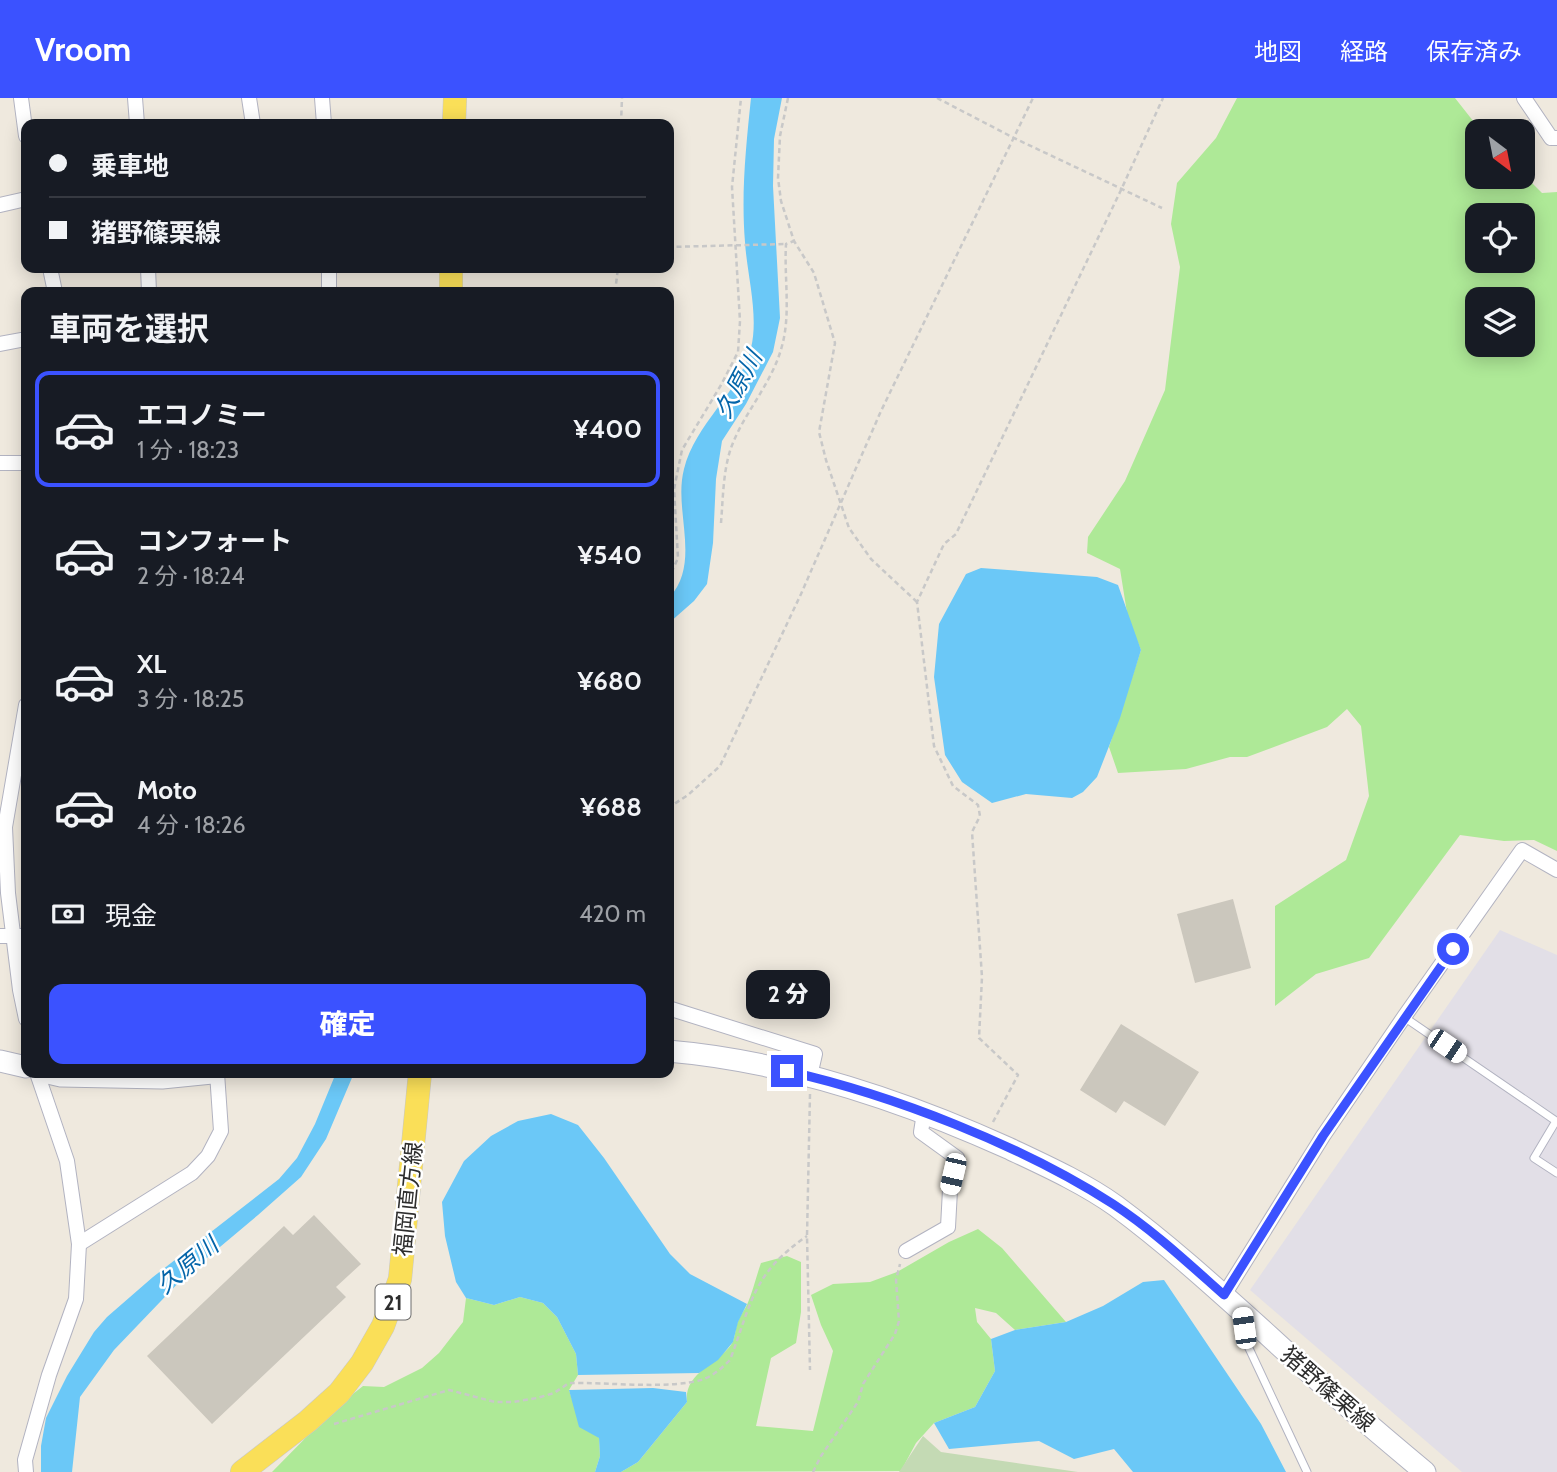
<!DOCTYPE html>
<html lang="ja">
<meta charset="utf-8">
<style>
body{margin:0;font-family:Cabin,"Noto Sans JP",sans-serif;background:#20242c;color:#f1f3f6;height:100vh;display:flex;flex-direction:column;font-size:26px;white-space:nowrap}
*{box-sizing:border-box;margin:0}
p{font-size:23px;color:#9ea1a6}
.icon{flex:none;width:38px;height:38px;fill:none;stroke:currentColor;stroke-width:2;stroke-linecap:round;stroke-linejoin:round}
.map{position:relative;flex:1;overflow:hidden}
.side{position:absolute;left:21px;top:189px;width:653px;height:791px;display:flex;flex-direction:column;background:#171b24;border-radius:14px;box-shadow:0 4px 18px #0003}
.side>*{flex:none}
.banner{position:absolute;left:21px;top:21px;width:653px;height:154px;border-radius:14px;box-shadow:0 4px 18px #0003;display:grid;align-content:center;height:154px;padding:0 28px;background:#171b24}
.needle{width:46px;rotate:148deg}
.tools{position:absolute;left:1465px;top:21px;display:grid;gap:14px}
.tools a{display:grid;place-items:center;width:70px;height:70px;border-radius:14px;background:#171b24;box-shadow:0 4px 18px #0003;font-size:35px}
.end{position:absolute;width:32px;height:32px;margin:-16px;border:9px solid #3b52ff;background:#fff;box-shadow:0 0 0 4px #fff}
.from{border-radius:50%}
.bubble{position:absolute;height:49px;border-radius:14px;background:#171b24;box-shadow:0 4px 18px #0003;font-size:23px;font-weight:800;line-height:49px;text-align:center}
.car{position:absolute;width:21px;height:42px;margin:-21px -10px;border-radius:9px;box-shadow:0 0 5px 2px #0007;background:linear-gradient(#fff 24%,#345 0 40%,#fff 0 76%,#345 0 86%,#fff 0)}
.banner b{display:flex;align-items:center;gap:24px;height:66px;font-size:26px}
.banner b+b{border-top:2px solid #363941}
.banner i{width:18px;height:18px;background:#f1f3f6}
ul{padding:0;list-style:none}
li{display:flex;align-items:center;gap:21px;height:116px;margin:0 14px 10px;padding:0 14px;border:4px solid transparent;border-radius:14px}
li div{flex:1}
li b{display:block;font-size:26px}
li em{font-style:normal;font-weight:800}
li.active{border-color:#3b52ff}
li>.icon{width:63px;height:63px;stroke-width:1.5}
h2{padding:0 28px;font-size:32px;line-height:84px}
.pay{display:flex;align-items:center;gap:18px;height:77px;padding:0 28px;font-size:26px}
.pay p{margin-inline-start:auto}
.action{display:flex;gap:14px;margin-top:auto;padding:14px 28px}
.action a{flex:1;height:80px;border-radius:14px;background:#3b52ff;color:#fff;font-size:28px;font-weight:800;line-height:80px;text-align:center}
header{display:flex;align-items:center;gap:42px;box-sizing:border-box;height:98px;padding:0 35px;background:#3b52ff;color:#fff}
header strong{font-size:33px}
nav{display:flex;gap:38px;margin-inline-start:auto;font-size:24px}
.map>svg:first-child{display:block}
.industrial{fill:#e2dfe7}
.green{fill:#aee997;fill-rule:evenodd}
.cemetery{fill:#c4dab4}
.water{fill:#6bc8f7}
.building{fill:#cbc7bd}
.lines{fill:none;stroke-linecap:round;stroke-linejoin:round}
.lane-casing{stroke:#b2b3c1;stroke-width:9}
.street-casing{stroke:#b2b3c1;stroke-width:16}
.secondary-casing{stroke:#b2b3c1;stroke-width:23}
.primary-casing{stroke:#c8c8c8;stroke-width:24}
.path{stroke:#c8c8c8;stroke-width:2.5;stroke-dasharray:5 3.5;stroke-linecap:butt}
.lane{stroke:#fff;stroke-width:7}
.street{stroke:#fff;stroke-width:14}
.secondary{stroke:#fff;stroke-width:21}
.primary{stroke:#fadf58;stroke-width:23}
.route{stroke:#3b52ff;stroke-width:9}
.labels{text-anchor:middle;dominant-baseline:central;stroke-width:5;stroke-linejoin:round;paint-order:stroke}
.shield{fill:#fff;stroke:#6c6c6c;stroke-width:2}
.shield-label{font-size:21px;font-weight:bold;fill:#2d2d2d}
.street-label{font-size:23px;fill:#2d2d2d;stroke:#fff}
.water-label{font-size:24px;font-style:italic;fill:#0465a9;stroke:#fff}
</style>
<header>
<strong>Vroom</strong>
<nav><a>地図</a><a>経路</a><a>保存済み</a></nav>
</header>
<div class="map">
<svg width="1557" height="1374" viewBox="0 0 1557 1374">
<rect width="100%" height="100%" fill="#efe9de"/>
<polygon class="industrial" points="1500,832 1557,857 1557,1374 1462,1374 1250,1192"/>
<g class="green">
<path d="M1237,0H1455L1481,33H1477V79H1522L1523,76L1542,95L1557,94V753L1534,742L1504,743L1460,737L1369,860L1316,876L1275,908V808L1346,762L1369,698L1361,628L1347,611L1327,629L1247,659H1230L1186,671L1118,675L1109,649L1141,552L1128,521L1120,471L1087,455L1088,439L1125,383L1165,292L1180,169L1171,126L1177,85L1216,40ZM1477,117H1522V163H1477ZM1477,201H1522V247H1477Z"/>
<path d="M978,1131L1002,1150L1066,1224L1015,1232L996,1215L975,1210L977,1224L991,1241L995,1273L975,1309L934,1325L916,1345L901,1373L621,1374L638,1364L687,1304C684,1275 716,1267 731,1247C735,1241 735,1233 737,1226C739,1219 744,1213 747,1207C753,1193 756,1179 761,1165L787,1158L801,1164V1214L796,1245L771,1260L756,1328L813,1333L833,1253L821,1227L811,1197L833,1186L870,1184L897,1174L949,1144Z"/>
<polygon points="520,1199 543,1205 557,1219 576,1256 578,1277 569,1292 574,1307 599,1340 600,1358 595,1374 272,1374 334,1311 363,1288 384,1289 422,1270 439,1255 463,1224 466,1200 494,1207"/>
</g>
<polygon class="cemetery" points="923,1338 941,1354 1078,1374 899,1374"/>
<g class="water">
<path d="M751,0H782L774,41L773,88L780,220L773,254L746,306L722,343L716,381L713,445L707,486L694,503L669,525V500C702,464 673,413 684,371C695,326 739,295 751,250C759,217 747,177 745,144C741,96 746,48 751,0Z"/>
<polygon points="981,470 1097,479 1118,487 1141,552 1120,620 1097,679 1083,694 1072,700 1026,696 992,705 962,684 945,657 934,579 939,526 966,476"/>
<polygon points="336,975 354,975 326,1041 301,1079 258,1117 183,1180 114,1252 80,1299 72,1374 41,1374 41,1348 46,1320 67,1278 94,1234 107,1219 153,1179 279,1081 297,1060 315,1026"/>
<polygon points="551,1016 578,1027 604,1060 670,1156 690,1176 747,1206 738,1224 733,1244 718,1262 699,1275 578,1277 576,1256 557,1219 543,1205 520,1199 494,1207 466,1200 456,1184 445,1138 442,1104 464,1063 491,1038 518,1023"/>
<polygon points="1164,1182 1261,1326 1286,1374 1133,1374 1114,1351 1074,1361 1039,1343 949,1351 934,1325 975,1309 995,1273 991,1241 1015,1232 1066,1224 1103,1208 1143,1184"/>
<polygon points="653,1290 686,1294 687,1304 638,1364 621,1374 595,1374 600,1358 599,1340 579,1329 569,1292"/>
</g>
<g class="building">
<polygon points="1233,801 1251,870 1195,885 1177,816"/>
<polygon points="1121,926 1199,974 1165,1028 1124,1003 1116,1015 1080,992"/>
<polygon points="314,1117 361,1166 336,1189 346,1199 212,1326 147,1258 284,1128 293,1137"/>
</g>
<g class="lines">
<defs>
<g id="lane">
<polyline points="1404,919 1556,1023 1534,1060 1557,1075"/>
<polyline points="1243,1222 1247,1246 1307,1374"/>
</g>
<g id="street">
<polyline points="21,0 26,38"/>
<polyline points="135,0 137,26"/>
<polyline points="249,0 253,26"/>
<polyline points="322,0 324,26"/>
<polyline points="1524,0 1551,40 1557,40"/>
<polyline points="0,107 26,101"/>
<polyline points="50,170 55,194"/>
<polyline points="148,170 149,194"/>
<polyline points="329,194 329,170"/>
<polyline points="0,246 26,241"/>
<polyline points="0,365 26,365"/>
<polyline points="26,607 5,729 8,795 20,892 26,921"/>
<polyline points="0,838 26,838"/>
<polyline points="668,910 815,956 810,978"/>
<polyline points="79,1146 192,1075 208,1058 221,1033 217,975"/>
<polyline points="906,1153 948,1129 950,1092 957,1060 921,1034 924,1015"/>
<polyline points="1224,1197 1323,1038 1404,919 1522,752 1557,772"/>
<polyline points="26,1374 25,1362 49,1277 76,1201 79,1146 67,1063 37,975"/>
</g>
<g id="secondary">
<path d="M668,953C786,963 902,1002 1008,1050C1044,1067 1084,1085 1116,1108C1170,1148 1219,1193 1269,1238C1320,1285 1372,1330 1425,1374"/>
<polyline points="0,963 26,969"/>
<polyline points="48,975 61,978 162,980 212,975"/>
</g>
<g id="primary">
<polyline points="454,26 455,0"/>
<polyline points="451,194 451,170"/>
<polyline points="242,1374 308,1323 339,1295 362,1265 383,1228 400,1181 420,975"/>
</g>
</defs>
<use href="#lane" class="lane-casing"/>
<use href="#street" class="street-casing"/>
<use href="#secondary" class="secondary-casing"/>
<use href="#primary" class="primary-casing"/>
<g class="path">
<polyline points="788,0 780,38 778,80 781,103 794,143 814,175 835,245 819,334 826,362 849,430 871,461 917,504"/>
<polyline points="937,0 1014,40 1162,110"/>
<polyline points="621,26 622,0"/>
<polyline points="668,149 786,146"/>
<polyline points="615,194 618,170"/>
<path d="M721,425C723,401 723,373 731,350C744,314 772,286 782,248C791,215 784,180 786,146L794,143"/>
<polyline points="668,482 678,460 674,391 682,352 721,287 738,254 740,223 732,89 741,0"/>
<polyline points="668,710 688,697 720,668 801,496 881,313 1033,0"/>
<polyline points="810,996 807,1138 810,1272"/>
<polyline points="993,1024 1018,977 979,940 982,879 972,734 980,718 978,707 953,688 934,648 917,504 944,446 956,436 1121,92 1163,0"/>
<path d="M334,1326L449,1292L495,1304H513L537,1300L554,1295L569,1285C606,1284 671,1292 704,1281C714,1277 722,1270 730,1262C752,1204 752,1176 807,1138"/>
<polyline points="813,1374 821,1358 858,1304 863,1286 895,1236 899,1223 896,1182 900,1166"/>
</g>
<use href="#lane" class="lane"/>
<use href="#street" class="street"/>
<use href="#secondary" class="secondary"/>
<use href="#primary" class="primary"/>
</g>
<g class="lines">
<path class="route" d="M787,973C893,997 1021,1047 1113,1106C1153,1132 1189,1166 1224,1197L1323,1038L1453,851"/>
</g>
<g class="labels">
<rect class="shield" x="375.5" y="1186.5" width="35" height="35" rx="5"/>
<g class="shield-label">
<text x="393" y="1204">21</text>
</g>
<g class="street-label">
<text transform="translate(408 1101) rotate(-84)">福岡直方線</text>
<text transform="translate(1328 1291) rotate(41)">猪野篠栗線</text>
</g>
<g class="water-label">
<text transform="translate(738 286) rotate(-62)">久原川</text>
<text transform="translate(187 1167) rotate(-40)">久原川</text>
</g>
</g>
</svg>
<div class="tools">
<a><svg class="needle" viewBox="-14 -14 28 28"><path d="M0-13l5 13h-10z" fill="#e53935"/><path d="M0 13l5-13h-10z" fill="#9ea1a6"/></svg></a>
<a><svg class="icon" aria-label="locate" viewBox="0 0 24 24"><circle cx="12" cy="12" r="6"/><path d="M12 2v4M12 18v4M2 12h4M18 12h4"/></svg></a>
<a><svg class="icon" aria-label="layers" viewBox="0 0 24 24"><path d="M12 4l9 5-9 5-9-5zM3 14l9 5 9-5"/></svg></a>
</div>
<i class="end from" style="left:1453px;top:851px"></i>
<i class="end" style="left:787px;top:973px"></i>
<div class="bubble" style="left:746px;top:872px;width:84px">2 分</div>
<i class="car" style="left:1447px;top:948px;rotate:124deg"></i>
<i class="car" style="left:953px;top:1076px;rotate:193deg"></i>
<i class="car" style="left:1244px;top:1230px;rotate:352deg"></i>
<div class="banner">
<b><i class="from"></i>乗車地</b>
<b><i></i>猪野篠栗線</b>
</div>
<section class="side">
<h2>車両を選択</h2>
<ul>
<li class="active"><svg class="icon" aria-label="car" viewBox="0 0 24 24"><path d="M5 17H2v-5l4-1 3-4h7l3 4 3 1v5h-3M9 17h6M6 11h13"/><circle cx="7" cy="17" r="2"/><circle cx="17" cy="17" r="2"/></svg><div><b>エコノミー</b><p>1 分 · 18:23</p></div><em>¥400</em></li>
<li><svg class="icon" aria-label="car" viewBox="0 0 24 24"><path d="M5 17H2v-5l4-1 3-4h7l3 4 3 1v5h-3M9 17h6M6 11h13"/><circle cx="7" cy="17" r="2"/><circle cx="17" cy="17" r="2"/></svg><div><b>コンフォート</b><p>2 分 · 18:24</p></div><em>¥540</em></li>
<li><svg class="icon" aria-label="car" viewBox="0 0 24 24"><path d="M5 17H2v-5l4-1 3-4h7l3 4 3 1v5h-3M9 17h6M6 11h13"/><circle cx="7" cy="17" r="2"/><circle cx="17" cy="17" r="2"/></svg><div><b>XL</b><p>3 分 · 18:25</p></div><em>¥680</em></li>
<li><svg class="icon" aria-label="car" viewBox="0 0 24 24"><path d="M5 17H2v-5l4-1 3-4h7l3 4 3 1v5h-3M9 17h6M6 11h13"/><circle cx="7" cy="17" r="2"/><circle cx="17" cy="17" r="2"/></svg><div><b>Moto</b><p>4 分 · 18:26</p></div><em>¥688</em></li>
</ul>
<div class="pay"><svg class="icon" aria-label="cash" viewBox="0 0 24 24"><path d="M3 7h18v10H3z"/><circle cx="12" cy="12" r="2"/></svg>現金<p>420 m</p></div>
<div class="action"><a>確定</a></div>
</section>
</div>
